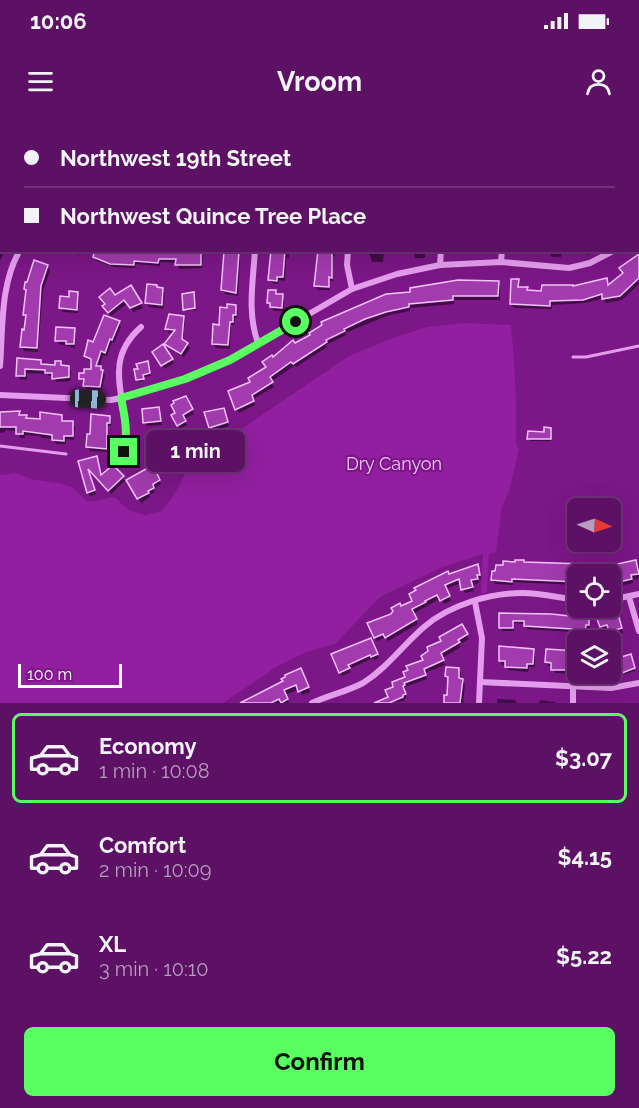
<!DOCTYPE html>
<meta charset="utf-8">
<style>
body{margin:0;font-family:Raleway,sans-serif;background:#651f6d;color:#f1f3f6;height:100vh;display:flex;flex-direction:column;font-size:22px;white-space:nowrap}
*{box-sizing:border-box;margin:0}
p{font-size:20px;color:#b89dbf}
.icon{flex:none;width:33px;height:33px;fill:none;stroke:currentColor;stroke-width:2;stroke-linecap:round;stroke-linejoin:round}
.map{position:relative;height:583px;overflow:hidden}
.details{display:flex;flex-direction:column;background:#5c1164;flex:1}
.details>*{flex:none}
.top-card{position:absolute;left:0px;top:0px;width:639px;height:132px;box-shadow:0 6px 24px #0002,0 0 0 2px #713178;display:grid;align-content:center;height:132px;padding:0 24px;background:#5c1164}
.needle{width:39px;rotate:93deg}
.tools{position:absolute;left:567px;top:378px;display:grid;gap:12px}
.tools a{display:grid;place-items:center;width:54px;height:54px;border-radius:9px;background:#5c1164;box-shadow:0 6px 24px #0002,0 0 0 2px #713178;font-size:30px}
.scale{position:absolute;left:18px;bottom:15px;width:104px;box-sizing:border-box;padding-left:6px;border:3px solid #fff;border-top:0;font-size:16px;line-height:21px;white-space:nowrap;color:#fff;-webkit-text-stroke:4px #7b1786;paint-order:stroke}
.end{position:absolute;width:27px;height:27px;margin:-14px;border:8px solid #59ff61;background:#111;box-shadow:0 0 0 3px #111}
.from{border-radius:50%}
.bubble{position:absolute;height:42px;border-radius:9px;background:#5c1164;box-shadow:0 6px 24px #0002,0 0 0 2px #713178;font-size:20px;font-weight:700;line-height:42px;text-align:center}
.car{position:absolute;width:18px;height:36px;margin:-18px -9px;border-radius:8px;box-shadow:0 0 4px 2px #0007;background:linear-gradient(#222 24%,#8ab4d8 0 40%,#222 0 76%,#8ab4d8 0 86%,#222 0)}
.top-card b{display:flex;align-items:center;gap:21px;height:57px;font-size:22px}
.top-card b+b{border-top:2px solid #713178}
.top-card i{width:15px;height:15px;background:#f1f3f6}
ul{padding:10px 0 0;list-style:none}
li{display:flex;align-items:center;gap:18px;height:90px;margin:0 12px 9px;padding:0 12px;border:3px solid transparent;border-radius:9px}
li div{flex:1}
li b{display:block;font-size:22px}
li em{font-style:normal;font-weight:700}
li.current{border-color:#59ff61}
li>.icon{width:54px;height:54px;stroke-width:1.5}
.action{display:flex;gap:12px;margin-top:auto;padding:12px 24px}
.action a{flex:1;height:69px;border-radius:9px;background:#59ff61;color:#111;font-size:24px;font-weight:700;line-height:69px;text-align:center}
.status{display:flex;justify-content:space-between;align-items:center;height:42px;padding:0 30px;background:#5c1164;direction:ltr}
.status svg{height:16px;fill:currentColor}
header{display:flex;justify-content:space-between;align-items:center;height:78px;padding:0 24px;background:#5c1164;font-size:27px;font-weight:700}
.map>svg:first-child{display:block}
.green{fill:#911f9f}
.shadow{fill:#0007}
.building{fill:#a13bae;stroke:#f3c2fa;stroke-width:1.5}
.lines{fill:none;stroke-linecap:round;stroke-linejoin:round}
.service{stroke:#e49ded;stroke-width:3}
.minor{stroke:#e49ded;stroke-width:6}
.route{stroke:#59ff61;stroke-width:8}
.labels{text-anchor:middle;dominant-baseline:central;stroke-width:4.5;stroke-linejoin:round;paint-order:stroke}
.park-label{font-size:18px;fill:#f3c2fa;stroke:#7b1786}
</style>
<div class="status"><b>10:06</b><svg viewBox="0 0 49 12"><path d="M0 12V9h3v3zM5 12V6h3v6zM10 12V3h3v9zM15 12V0h3v12zM26 1h20v11H26zM47 4h2v5h-2z"/></svg></div>
<header><svg class="icon" aria-label="menu" viewBox="0 0 24 24"><path d="M4 6h16M4 12h16M4 18h16"/></svg>Vroom<svg class="icon" aria-label="person" viewBox="0 0 24 24"><circle cx="12" cy="8" r="4"/><path d="M4 21q1-7 8-7t8 7"/></svg></header>
<div class="map">
<svg width="639" height="583" viewBox="0 0 639 583">
<rect width="100%" height="100%" fill="#7b1786"/>
<path class="green" d="M464,203L511,205C515,245 517,284 516,325L519,329L509,372L502,386L496,432L489,434L487,472L481,474L483,434L445,446L380,477L335,524L306,532L278,546L223,583H0V355L16,353L31,359L63,364L73,368L87,381C97,383 104,378 114,377L130,391L145,395L161,391C176,377 181,357 194,341L349,236L393,218L427,207Z"/>
<g class="shadow">
<polygon points="143,0 161,0 143,2"/>
<polygon points="191,0 207,0 191,2"/>
<polygon points="234,0 249,0 234,2"/>
<polygon points="278,0 343,0 278,2"/>
<polygon points="638,12 639,13 639,34 638,34"/>
<polygon points="639,72 639,92 638,93 638,73"/>
<polygon points="0,98 2,130 5,130 0,141"/>
<polygon points="68,130 81,130 79,135"/>
<polygon points="97,130 115,130 117,134 200,132 203,136 202,148 179,149 177,143 160,142 160,146 136,144 135,148 114,147 97,141 94,137"/>
<polygon points="272,130 292,130 289,131 289,138 286,138 285,161 279,160 278,164 272,163 270,160"/>
<polygon points="319,130 335,130 335,136 333,136 333,161 330,161 330,170 318,170 316,166"/>
<polygon points="368,130 384,130 383,142 372,142"/>
<polygon points="413,130 425,130 425,138 415,138"/>
<polygon points="459,130 474,130 474,134 461,133"/>
<polygon points="528,130 562,130 561,137 552,137 550,134 530,133"/>
<polygon points="590,130 591,134 586,135 584,130"/>
<polygon points="238,133 240,138 238,176 225,174 223,170"/>
<polygon points="639,136 639,157 637,158 639,164 622,180 606,183 604,178 585,183 552,185 552,189 514,188 511,184 518,161 520,168 527,168 529,172 543,173 606,160 609,166 624,154"/>
<polygon points="47,147 50,151 43,170 38,232 24,231 22,227 27,199 24,194 28,173 25,169"/>
<polygon points="498,162 500,166 500,180 454,180 454,184 410,188 410,191 389,195 345,213 346,215 326,225 327,227 296,247 295,245 271,262 274,267 253,279 255,285 239,293 237,290 229,272 252,263 268,248 273,239 312,216 324,206 323,203"/>
<polygon points="131,167 143,188 133,192 128,183 111,196 106,190 114,177"/>
<polygon points="158,169 162,169 165,173 163,189 149,187 147,183"/>
<polygon points="276,172 284,180 284,191 274,191 269,183"/>
<polygon points="77,173 79,177 78,193 63,192 61,188"/>
<polygon points="194,176 196,190 186,191 185,189"/>
<polygon points="235,187 238,191 237,198 235,198 234,205 231,205 230,229 216,228 213,224 220,206 228,189"/>
<polygon points="183,197 185,201 183,221 190,228 184,237 168,228 166,224 174,213 169,213 167,209"/>
<polygon points="119,203 121,207 114,223 112,222 107,236 103,235 99,248 105,255 102,270 87,269 85,263 81,259 92,251 93,242 88,240 86,236 94,223"/>
<polygon points="74,210 76,214 75,228 59,224 57,220"/>
<polygon points="163,226 174,243 165,249 154,232"/>
<polygon points="19,240 40,241 43,246 57,246 60,242 63,247 68,247 71,251 70,261 56,262 54,256 49,256 48,254 27,253 27,260 20,259 18,255"/>
<polygon points="148,245 151,256 143,257 144,261 139,262 136,251"/>
<polygon points="186,278 194,294 184,299 187,305 180,309 173,296 177,294"/>
<polygon points="159,289 162,305 147,306 145,302"/>
<polygon points="19,292 28,300 41,301 61,296 63,302 73,303 75,307 74,320 66,319 66,324 56,324 53,319 42,318 40,316 25,315 25,318 20,318 18,311 5,310 5,312 0,313 0,294"/>
<polygon points="225,294 229,306 213,311 211,307"/>
<polygon points="109,297 112,301 111,306 108,306 109,332 90,331 88,327"/>
<polygon points="550,309 551,321 530,321 529,318 545,314"/>
<polygon points="167,330 169,334 169,346 160,345 158,337 151,337 148,333"/>
<polygon points="96,338 102,357 122,357 125,361 111,374 87,348 96,374 90,376 88,372 80,342"/>
<polygon points="152,347 161,364 154,369 155,372 149,375 150,377 141,383 129,360"/>
<polygon points="639,442 639,458 633,460 633,463 614,467 610,468 610,454 578,454 577,468 576,465 513,462 513,465 495,464 493,460 524,444 584,445 587,450 620,450 619,445"/>
<polygon points="479,450 481,459 478,459 479,463 473,465 474,471 465,473 461,463 446,469 451,481 444,484 441,478 413,494 418,504 388,521 386,517 377,521 375,517 392,495 401,488 414,482 449,455"/>
<polygon points="501,494 588,500 590,508 587,508 586,515 575,515 574,512 527,509 526,504 514,503 514,511 502,511 500,507"/>
<polygon points="619,500 623,513 613,515 610,509 603,510 601,506"/>
<polygon points="461,506 469,519 459,525 461,527 442,538 445,545 425,553 427,559 405,567 406,569 404,570 407,578 404,579 405,581 377,583 390,577 395,567"/>
<polygon points="373,524 379,538 374,540 373,538 349,549 351,552 342,556 333,535"/>
<polygon points="533,530 535,534 535,547 529,547 528,552 509,550 506,545 503,545 500,541"/>
<polygon points="578,533 576,554 555,553 553,546 549,546 546,542"/>
<polygon points="632,538 635,551 625,554 624,552"/>
<polygon points="459,549 461,554 461,560 465,564 463,583 445,583 448,577 449,560 447,556"/>
<polygon points="302,554 310,572 302,575 299,569 285,575 289,583 244,583"/>
<polygon points="600,554 610,554 609,556 602,556"/>
<polygon points="497,579 515,580 517,583 497,583"/>
<polygon points="540,580 555,582 556,583 539,583"/>
</g>
<g class="building">
<polygon points="95,130 127,133 127,130 201,130 201,145 175,145 176,139 159,139 158,143 134,141 134,145 110,144 93,137"/>
<polygon points="271,130 285,130 283,157 277,157 277,161 268,160"/>
<polygon points="318,130 332,130 332,158 329,157 329,167 314,166"/>
<polygon points="224,131 239,132 236,173 221,170"/>
<polygon points="639,134 639,158 620,176 602,179 602,174 583,180 550,181 550,186 510,184 511,159 519,159 518,167 528,167 527,170 541,171 542,165 573,165 573,166 607,158 608,165 623,153 619,148"/>
<polygon points="34,140 48,145 41,166 37,228 20,227 22,209 24,210 26,195 23,195 26,170 24,169 25,162 27,162"/>
<polygon points="458,160 499,161 498,176 453,176 453,180 409,184 409,187 386,192 365,199 344,209 345,211 326,220 327,222 293,244 291,242 270,257 273,262 252,275 254,281 235,290 228,271 250,262 248,258 266,247 262,242 272,235 273,237 293,220 295,223 310,215 309,213 322,205 321,202 386,174 410,172 410,168"/>
<polygon points="147,164 157,165 157,167 163,168 162,185 145,183"/>
<polygon points="131,165 142,183 130,188 124,180 108,193 102,186 105,184 99,177 110,168 115,175"/>
<polygon points="268,170 276,170 276,174 283,174 282,188 270,187 270,183 267,183"/>
<polygon points="69,171 78,172 77,190 59,188 60,176 69,177"/>
<polygon points="194,172 195,188 183,190 182,174"/>
<polygon points="227,184 236,185 236,195 233,195 233,202 230,202 228,225 212,224 213,204 219,205 220,187 227,188"/>
<polygon points="169,194 184,196 182,219 188,223 181,234 164,224 175,210 165,209"/>
<polygon points="104,195 120,201 112,220 110,219 105,233 101,231 96,246 101,246 101,250 103,250 100,267 83,266 84,259 79,259 79,253 84,253 84,249 91,249 91,239 84,236 86,229 88,220 93,222"/>
<polygon points="56,207 75,208 74,224 66,224 66,221 55,221"/>
<polygon points="163,224 173,239 161,246 152,232"/>
<polygon points="17,238 41,240 41,244 55,245 55,241 61,241 61,245 69,246 69,257 52,259 52,253 45,253 45,250 25,249 25,256 16,256"/>
<polygon points="148,241 150,253 143,255 144,259 136,260 134,249 138,249 136,244"/>
<polygon points="186,276 193,289 183,295 186,301 177,306 171,295 175,293 171,285 174,283 173,281"/>
<polygon points="159,287 161,301 143,303 142,289"/>
<polygon points="224,288 228,302 209,308 204,292"/>
<polygon points="20,291 19,295 27,295 26,298 40,299 40,292 62,295 62,301 73,301 73,316 64,316 64,321 52,320 52,315 23,311 23,314 16,314 16,307 0,307 0,292"/>
<polygon points="91,294 110,296 110,303 107,303 107,329 86,327 87,314 90,314"/>
<polygon points="544,307 551,308 551,319 527,319 528,311 544,312"/>
<polygon points="147,325 168,328 167,342 156,342 156,333 147,333"/>
<polygon points="97,336 101,355 113,345 124,356 108,371 88,349 95,370 87,373 78,341"/>
<polygon points="153,345 160,360 153,364 154,368 148,371 149,373 137,379 126,360"/>
<polygon points="515,440 524,440 524,442 585,444 585,449 618,448 617,444 636,440 639,454 631,455 632,459 610,464 610,454 578,454 578,462 512,459 512,462 491,460 492,451 495,451 496,445 503,445 503,441 515,442"/>
<polygon points="478,444 480,455 477,455 478,459 471,460 473,467 461,470 459,459 445,465 450,476 440,481 437,475 425,481 426,482 412,489 417,499 385,518 383,514 374,518 367,503 391,494 393,491 391,488 400,483 401,486 412,481 409,474 416,470 414,468 448,451 449,454"/>
<polygon points="499,493 551,494 589,498 589,505 586,505 585,513 572,512 572,509 524,506 524,501 513,501 513,508 499,508"/>
<polygon points="618,494 622,508 609,512 607,505 600,507 597,499"/>
<polygon points="462,504 468,514 458,520 460,522 441,533 444,540 424,549 426,555 404,563 405,565 403,566 406,574 403,575 403,577 389,583 374,583 388,577 385,570 393,567 392,562 405,557 403,552 408,550 406,546 423,540 421,536 428,531 427,527 441,521 439,517"/>
<polygon points="371,518 378,534 371,537 370,535 348,545 350,548 339,553 331,534"/>
<polygon points="499,526 534,529 533,544 527,544 527,548 505,547 505,541 499,541"/>
<polygon points="546,529 578,531 578,545 575,545 574,550 551,550 551,543 545,542"/>
<polygon points="631,534 635,548 622,553 618,538"/>
<polygon points="446,547 459,548 459,558 463,559 460,583 444,583 444,575 447,575 448,557 445,556"/>
<polygon points="301,548 309,567 298,572 296,565 284,570 288,579 281,583 279,579 271,583 240,583 283,561 281,559 285,557 285,555"/>
</g>
<g class="lines">
<g class="service">
<polyline points="573,237 586,237 639,226"/>
<polyline points="0,326 66,334"/>
</g>
<g class="minor">
<polyline points="91,2 91,0"/>
<polyline points="175,2 175,0"/>
<polyline points="263,2 263,0"/>
<polyline points="356,2 356,0"/>
<polyline points="448,2 448,0"/>
<polyline points="510,2 510,0"/>
<polyline points="570,2 570,0"/>
<polyline points="638,116 639,114"/>
<path d="M255,130C253,162 247,193 258,223"/>
<polyline points="348,130 347,145 352,169"/>
<polyline points="501,142 502,130"/>
<polyline points="440,145 441,130"/>
<path d="M0,246C3,208 0,164 20,130"/>
<polyline points="0,275 111,280 121,278 185,259 230,240 352,169 397,154 440,145 501,142 569,148 590,143 615,130"/>
<path d="M124,332C134,285 97,246 141,207"/>
<polyline points="629,477 639,511"/>
<polyline points="610,480 639,474"/>
<polyline points="475,482 482,518 479,583"/>
<polyline points="480,562 611,568 639,563"/>
<path d="M312,583C329,575 346,572 363,563C387,548 403,525 424,507C449,485 490,473 523,473C541,473 560,478 578,480"/>
<polyline points="573,583 573,567"/>
</g>
</g>
<g class="lines">
<path class="route" d="M124,332C128,313 125,297 121,278L185,259L230,240L296,202"/>
</g>
<g class="labels">
<g class="park-label">
<text x="394" y="343">Dry Canyon</text>
</g>
</g>
</svg>
<div class="tools">
<a><svg class="needle" viewBox="-14 -14 28 28"><path d="M0-13l5 13h-10z" fill="#e53935"/><path d="M0 13l5-13h-10z" fill="#b89dbf"/></svg></a>
<a><svg class="icon" aria-label="locate" viewBox="0 0 24 24"><circle cx="12" cy="12" r="6"/><path d="M12 2v4M12 18v4M2 12h4M18 12h4"/></svg></a>
<a><svg class="icon" aria-label="layers" viewBox="0 0 24 24"><path d="M12 4l9 5-9 5-9-5zM3 14l9 5 9-5"/></svg></a>
</div>
<div class="scale">100 m</div>
<i class="end from" style="left:296px;top:202px"></i>
<i class="end" style="left:124px;top:332px"></i>
<div class="bubble" style="left:146px;top:310px;width:99px">1 min</div>
<i class="car" style="left:88px;top:279px;rotate:93deg"></i>
<div class="top-card">
<b><i class="from"></i>Northwest 19th Street</b>
<b><i></i>Northwest Quince Tree Place</b>
</div>
</div>
<section class="details">
<ul>
<li class="current"><svg class="icon" aria-label="car" viewBox="0 0 24 24"><path d="M5 17H2v-5l4-1 3-4h7l3 4 3 1v5h-3M9 17h6M6 11h13"/><circle cx="7" cy="17" r="2"/><circle cx="17" cy="17" r="2"/></svg><div><b>Economy</b><p>1 min · 10:08</p></div><em>$3.07</em></li>
<li><svg class="icon" aria-label="car" viewBox="0 0 24 24"><path d="M5 17H2v-5l4-1 3-4h7l3 4 3 1v5h-3M9 17h6M6 11h13"/><circle cx="7" cy="17" r="2"/><circle cx="17" cy="17" r="2"/></svg><div><b>Comfort</b><p>2 min · 10:09</p></div><em>$4.15</em></li>
<li><svg class="icon" aria-label="car" viewBox="0 0 24 24"><path d="M5 17H2v-5l4-1 3-4h7l3 4 3 1v5h-3M9 17h6M6 11h13"/><circle cx="7" cy="17" r="2"/><circle cx="17" cy="17" r="2"/></svg><div><b>XL</b><p>3 min · 10:10</p></div><em>$5.22</em></li>
</ul>
<div class="action"><a>Confirm</a></div>
</section>
